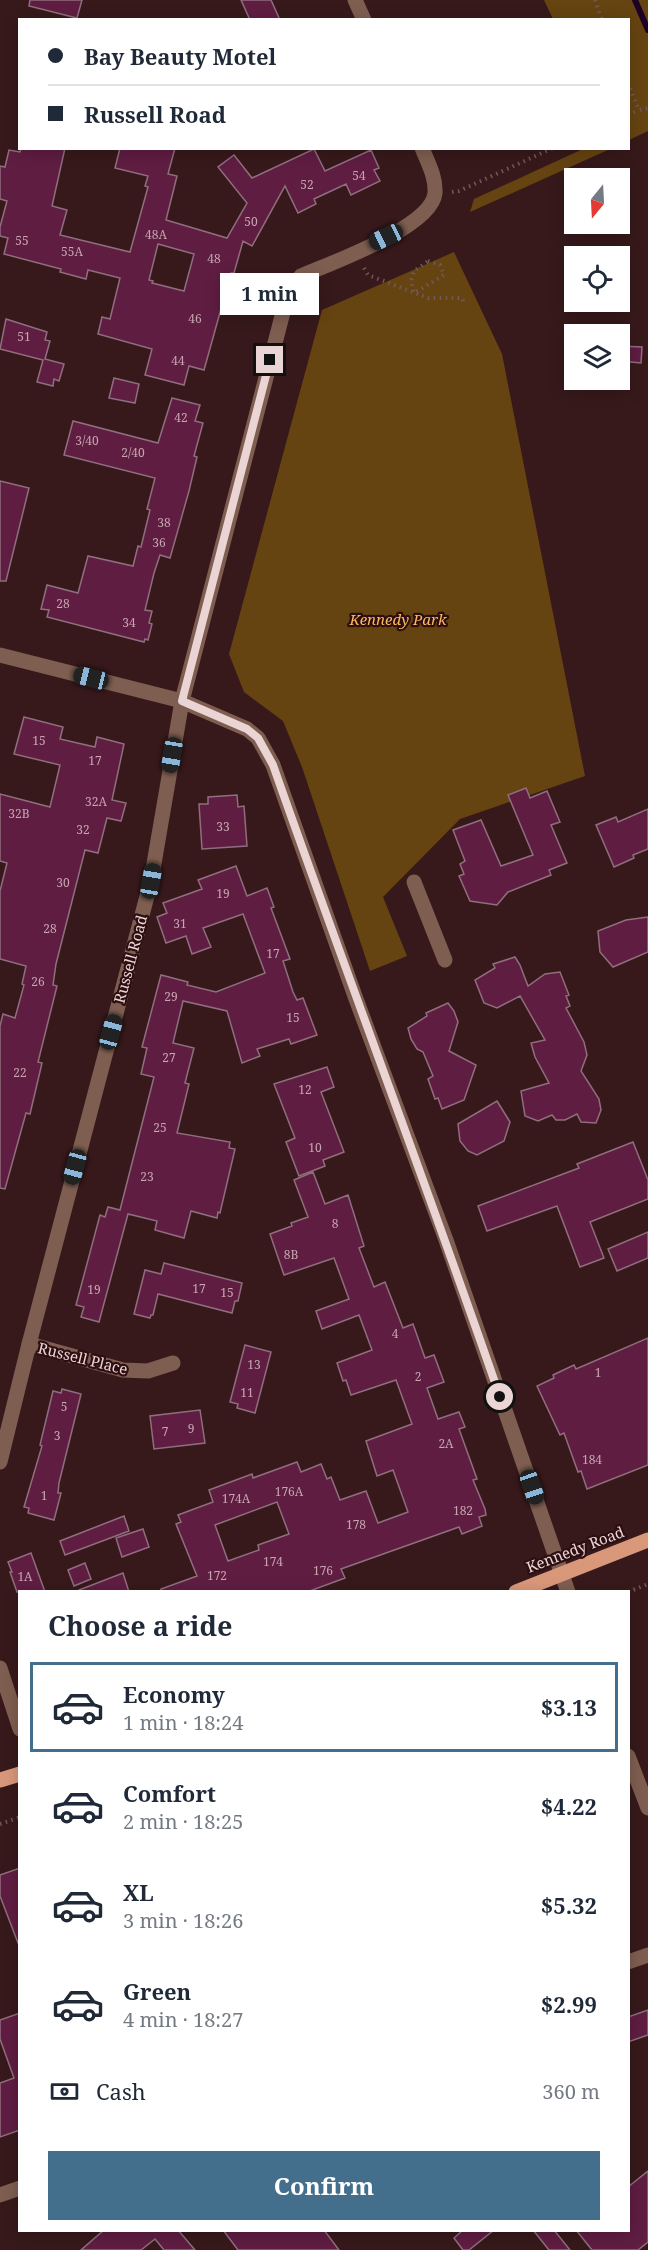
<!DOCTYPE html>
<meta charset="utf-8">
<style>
body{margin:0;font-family:"Noto Serif",serif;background:#f2f2f3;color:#1f2937;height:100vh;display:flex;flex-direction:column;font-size:22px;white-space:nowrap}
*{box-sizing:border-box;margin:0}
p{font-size:20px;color:#747a83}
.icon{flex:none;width:33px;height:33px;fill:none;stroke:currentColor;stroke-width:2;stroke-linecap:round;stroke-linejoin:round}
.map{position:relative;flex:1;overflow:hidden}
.side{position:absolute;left:18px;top:1590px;width:612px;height:642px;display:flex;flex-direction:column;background:#fff;border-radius:0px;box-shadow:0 3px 15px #0003}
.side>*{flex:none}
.top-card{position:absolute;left:18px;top:18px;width:612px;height:132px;border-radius:0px;box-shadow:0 3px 15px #0003;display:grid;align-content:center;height:132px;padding:0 30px;background:#fff}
.needle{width:39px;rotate:198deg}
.fabs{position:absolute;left:564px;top:168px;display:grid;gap:12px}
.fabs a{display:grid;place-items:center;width:66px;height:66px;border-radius:0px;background:#fff;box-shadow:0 3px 15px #0003;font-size:30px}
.end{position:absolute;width:27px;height:27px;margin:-14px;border:8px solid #ead4d4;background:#111;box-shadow:0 0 0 3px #111}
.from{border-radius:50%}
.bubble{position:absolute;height:42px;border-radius:0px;background:#fff;box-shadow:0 3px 15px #0003;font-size:20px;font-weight:700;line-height:42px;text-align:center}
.car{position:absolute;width:18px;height:36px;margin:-18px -9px;border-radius:8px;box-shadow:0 0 4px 2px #0007;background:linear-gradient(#222 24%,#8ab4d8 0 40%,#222 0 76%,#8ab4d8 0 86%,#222 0)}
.top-card b{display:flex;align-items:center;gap:21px;height:57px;font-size:22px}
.top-card b+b{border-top:2px solid #e0e1e3}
.top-card i{width:15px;height:15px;background:#1f2937}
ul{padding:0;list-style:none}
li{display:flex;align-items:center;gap:18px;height:90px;margin:0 12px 9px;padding:0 18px;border:3px solid transparent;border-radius:0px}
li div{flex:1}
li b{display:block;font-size:22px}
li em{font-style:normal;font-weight:700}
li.current{border-color:#436e8c}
li>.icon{width:54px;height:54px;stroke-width:1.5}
h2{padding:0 30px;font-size:27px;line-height:72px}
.pay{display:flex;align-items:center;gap:15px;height:66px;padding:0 30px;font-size:22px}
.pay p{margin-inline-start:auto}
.action{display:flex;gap:12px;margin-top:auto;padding:12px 30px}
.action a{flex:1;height:69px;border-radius:0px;background:#436e8c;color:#fff;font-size:24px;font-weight:700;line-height:69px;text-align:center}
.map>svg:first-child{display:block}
.green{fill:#641}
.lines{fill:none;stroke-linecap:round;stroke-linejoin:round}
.stream{stroke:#1f0025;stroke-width:6}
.building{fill:#5f1d42;stroke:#906e7e;stroke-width:1.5;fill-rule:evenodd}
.path{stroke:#735859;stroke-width:4;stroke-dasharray:1.5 4.5;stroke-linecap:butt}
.minor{stroke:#7e5e50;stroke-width:15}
.major{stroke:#da987b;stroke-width:15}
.route{stroke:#ead4d4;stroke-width:8}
.labels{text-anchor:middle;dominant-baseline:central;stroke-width:4.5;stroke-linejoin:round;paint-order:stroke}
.number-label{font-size:12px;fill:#c7a6b0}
.park-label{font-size:15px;font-style:italic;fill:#feb95c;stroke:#2d0f12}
.street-label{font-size:15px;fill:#ead4d4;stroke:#2d0f12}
</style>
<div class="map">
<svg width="648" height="2250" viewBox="0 0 648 2250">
<rect width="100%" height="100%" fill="#37191b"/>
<g class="green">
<polygon points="544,0 648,0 648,131 629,140 628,20 553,19"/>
<polygon points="585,148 610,149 470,212 474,199"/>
<polygon points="454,252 502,354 585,776 460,819 383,897 407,956 370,971 302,767 283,721 244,692 229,654 322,310"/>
</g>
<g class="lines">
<polyline class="stream" points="635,0 648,30"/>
</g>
<g class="building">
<polygon points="30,0 82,0 77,18 29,6"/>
<polygon points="241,0 271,0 280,20 250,20"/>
<path d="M21,148H65L52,206L67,210L60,235L130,252L148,187L145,186L148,176L115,168L120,148H175L168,174L177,176L166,220L227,238L247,203L218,167L234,155L252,178L314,149L325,171L371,150L379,168L374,170L380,181L351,195L346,184L314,199L316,204L298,213L285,186L252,246L243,241L234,273H231L204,370L189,366L184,385L145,375L152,349L98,334L102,317L110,319L120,278L88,270L86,279L60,272L61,269L4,254L8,238L0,236V227L7,201L0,199V166L5,167L9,150L20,152ZM158,244L194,254L184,291L152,283L153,281L149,280Z"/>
<polygon points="6,319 47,332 45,340 50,341 45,359 64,364 59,381 54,379 53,386 37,382 43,360 0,349"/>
<polygon points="620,346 642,347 641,363 620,361"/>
<polygon points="114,378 139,384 135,403 109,398"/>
<polygon points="172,398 200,405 195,421 203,423 194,456 197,457 189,491 170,558 160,555 154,573 145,610 152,611 149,623 152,624 148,640 145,639 144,642 47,617 49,610 41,609 47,585 78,593 88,556 133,566 138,546 141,547 150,510 147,509 155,478 64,455 73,421 158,443"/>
<polygon points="0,481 29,488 6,581 0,581"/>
<polygon points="24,717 63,727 60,739 95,747 97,737 124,744 112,800 126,803 121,821 107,818 98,853 85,850 56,964 53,985 57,986 38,1062 42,1063 30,1114 26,1113 5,1189 0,1188 0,1026 3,1014 15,1018 24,985 22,984 26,966 0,959 0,891 7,863 0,861 0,794 50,807 60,765 14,754"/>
<polygon points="526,788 530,798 547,791 560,822 551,825 567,863 549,870 551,875 508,892 497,905 470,901 459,876 464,874 460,864 465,861 453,830 481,820 501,866 533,855 508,795"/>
<polygon points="237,795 238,807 244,806 247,846 202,849 199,804 208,804 208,797"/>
<polygon points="648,809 648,849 633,855 634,858 614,867 596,825 616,817 618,822"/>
<polygon points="236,866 247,896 267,888 274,907 271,908 290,959 283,961 293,992 297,1000 303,998 317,1035 291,1044 289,1039 257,1049 260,1056 242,1063 227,1011 183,1001 173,1043 194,1048 185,1083 189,1084 177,1133 230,1142 229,1148 235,1149 220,1213 218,1212 217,1218 191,1211 184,1238 155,1230 157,1221 128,1214 99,1322 81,1317 84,1307 76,1305 100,1215 105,1217 108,1207 120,1210 154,1077 141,1074 147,1048 142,1047 161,975 188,982 187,985 216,992 265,973 243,914 203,928 211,947 192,954 186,936 166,943 157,917 167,913 163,903 202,889 198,880"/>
<polygon points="648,917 648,952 613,967 600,952 598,931 626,920"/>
<polygon points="515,957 520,965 528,986 545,974 560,972 569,995 566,996 570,1006 566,1008 584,1042 587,1055 581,1071 599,1099 601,1110 596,1123 581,1122 577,1114 565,1120 556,1120 552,1115 538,1121 525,1116 521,1091 549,1083 535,1057 531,1043 545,1040 520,996 497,1008 484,1003 475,980 495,968 493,964"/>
<polygon points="448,1003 454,1011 458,1022 449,1051 476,1065 464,1100 442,1109 438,1098 435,1099 428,1079 433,1076 423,1052 417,1049 411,1039 408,1028 427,1016 426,1013"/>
<polygon points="327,1067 334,1087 321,1092 344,1152 323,1160 325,1166 299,1176 286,1142 295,1138 274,1084"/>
<polygon points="497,1101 510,1122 504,1141 477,1155 468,1151 460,1141 458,1124"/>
<polygon points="633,1142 648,1180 648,1199 590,1222 604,1258 580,1267 557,1206 487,1231 478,1206 579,1168 577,1164"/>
<path d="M313,1172L325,1204L348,1195L364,1246L359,1248L374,1287L385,1282L403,1328L413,1324L425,1358L434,1355L444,1382L427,1388L438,1419L459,1412L465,1427L459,1429L477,1479L473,1480L485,1509L486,1515L479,1517L482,1526L462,1534L459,1527L341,1569L345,1578L307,1592H161V1589L197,1576L176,1524L181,1522L178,1515L213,1502L209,1490L252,1474L253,1478L297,1462L301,1472L321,1464L327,1479L331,1477L340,1500L366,1491L378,1523L408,1512L393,1470L377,1476L366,1441L412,1424L396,1380L351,1395L346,1380L343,1381L337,1363L372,1350L359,1315L322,1329L316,1311L349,1299L334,1258L284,1275L270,1234L292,1226L291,1223L308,1217L294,1180ZM277,1502L289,1534L258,1545L259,1550L228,1561L215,1525Z"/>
<polygon points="648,1232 648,1258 617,1271 608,1249"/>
<polygon points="164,1263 242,1283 238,1301 235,1301 232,1313 158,1294 153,1315 151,1315 150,1318 134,1314 145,1270 161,1274"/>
<polygon points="648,1338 648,1465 587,1489 581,1471 578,1472 564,1433 560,1435 537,1386 554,1378 553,1375 574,1365 576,1369"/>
<polygon points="245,1345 271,1352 255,1413 237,1408 238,1404 230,1402"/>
<polygon points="62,1389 81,1394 59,1483 58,1493 61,1493 54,1520 28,1513 29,1508 24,1507 42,1446 40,1445 53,1391 61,1393"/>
<polygon points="200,1410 205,1443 154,1449 150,1416"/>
<polygon points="124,1516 129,1531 65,1555 60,1541"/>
<polygon points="143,1529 149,1547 122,1557 116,1538"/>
<polygon points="31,1553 45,1592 17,1592 10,1572 12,1572 8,1562"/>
<polygon points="85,1563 91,1579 74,1586 68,1570"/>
<polygon points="123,1573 129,1592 79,1592 79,1590"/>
<polygon points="20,1868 20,1943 18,1943 0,1896 0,1875"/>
<polygon points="648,2010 648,2035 628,2042 628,2017"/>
<polygon points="20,2013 20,2130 0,2137 0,2083 14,2078 0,2039 0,2020"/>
<polygon points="648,2171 648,2242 638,2250 592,2250 576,2230 628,2230 628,2187"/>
<polygon points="104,2230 178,2230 195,2250 164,2250 155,2239 141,2250 81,2250"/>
<polygon points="223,2230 324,2230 339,2250 238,2250"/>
<polygon points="463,2230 494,2230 469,2250 463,2250 454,2238"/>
<polygon points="533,2230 554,2230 570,2250 549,2250"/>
</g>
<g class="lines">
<g class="path">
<polyline points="595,0 602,20"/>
<polyline points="628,83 639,110 648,108"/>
<polyline points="628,115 639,110"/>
<polyline points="452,192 459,191 553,148"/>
<polygon points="428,261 440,265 444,275 414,293 411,281 414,271"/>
<polyline points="364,268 368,275 428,298 462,298 465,305"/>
<polyline points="628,1592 648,1584"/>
<polyline points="0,1824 20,1817"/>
</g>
<g class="minor">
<polyline points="355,0 364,20"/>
<polyline points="0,655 182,701 247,729 258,738 273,765 356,999 446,1240 568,1592"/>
<polyline points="414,882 445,960"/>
<polyline points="29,1344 123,1370 148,1371 173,1363"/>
<path d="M0,1462L29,1344L151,881L182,701L282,316L291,287L301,276C331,263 432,227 435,193C436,177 428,163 422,148"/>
<polyline points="0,1668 20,1729"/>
<polyline points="628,1756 648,1808"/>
<polyline points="628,1962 648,1955"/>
<polyline points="0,2195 20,2188"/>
</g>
<g class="major">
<polyline points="516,1592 648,1540"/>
<polyline points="0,1780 20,1774"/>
</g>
</g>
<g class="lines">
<path class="route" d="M270,360L182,701L247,729L258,738L273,765C347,976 427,1185 500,1397"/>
</g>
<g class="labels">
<g class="number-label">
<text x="359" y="175">54</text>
<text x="307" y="184">52</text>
<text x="251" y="221">50</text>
<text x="156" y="234">48A</text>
<text x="22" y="240">55</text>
<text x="72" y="251">55A</text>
<text x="214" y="258">48</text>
<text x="195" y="318">46</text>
<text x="24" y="336">51</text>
<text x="178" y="360">44</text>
<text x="181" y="417">42</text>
<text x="87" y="440">3/40</text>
<text x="133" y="452">2/40</text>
<text x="164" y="522">38</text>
<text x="159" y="542">36</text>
<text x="63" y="603">28</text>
<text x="129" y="622">34</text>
<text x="39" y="740">15</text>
<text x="95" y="760">17</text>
<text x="96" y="801">32A</text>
<text x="19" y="813">32B</text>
<text x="223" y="826">33</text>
<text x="83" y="829">32</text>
<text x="63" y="882">30</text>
<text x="223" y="893">19</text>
<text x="180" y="923">31</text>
<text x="50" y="928">28</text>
<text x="273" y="953">17</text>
<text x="38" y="981">26</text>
<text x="171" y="996">29</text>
<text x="293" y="1017">15</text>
<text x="169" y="1057">27</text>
<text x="20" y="1072">22</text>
<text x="305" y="1089">12</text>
<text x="160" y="1127">25</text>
<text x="315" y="1147">10</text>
<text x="147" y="1176">23</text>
<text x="335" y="1223">8</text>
<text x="291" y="1254">8B</text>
<text x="199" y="1288">17</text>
<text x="94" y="1289">19</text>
<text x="227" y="1292">15</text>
<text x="395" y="1333">4</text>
<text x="254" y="1364">13</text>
<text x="598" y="1372">1</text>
<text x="418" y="1376">2</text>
<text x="247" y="1392">11</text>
<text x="64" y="1406">5</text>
<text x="191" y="1428">9</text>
<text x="165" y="1431">7</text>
<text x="57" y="1435">3</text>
<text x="446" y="1443">2A</text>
<text x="592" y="1459">184</text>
<text x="289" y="1491">176A</text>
<text x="44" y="1495">1</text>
<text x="236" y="1498">174A</text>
<text x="463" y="1510">182</text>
<text x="356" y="1524">178</text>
<text x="273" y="1561">174</text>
<text x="323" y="1570">176</text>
<text x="217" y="1575">172</text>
<text x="25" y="1576">1A</text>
</g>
<g class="park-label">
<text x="398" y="619">Kennedy Park</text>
</g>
<g class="street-label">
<text transform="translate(130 959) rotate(-75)">Russell Road</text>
<text transform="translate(83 1358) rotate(14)">Russell Place</text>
<text transform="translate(575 1549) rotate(-21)">Kennedy Road</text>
</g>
</g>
</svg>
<div class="fabs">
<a><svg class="needle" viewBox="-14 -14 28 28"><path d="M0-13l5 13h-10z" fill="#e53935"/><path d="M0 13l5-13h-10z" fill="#747a83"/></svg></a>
<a><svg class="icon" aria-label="locate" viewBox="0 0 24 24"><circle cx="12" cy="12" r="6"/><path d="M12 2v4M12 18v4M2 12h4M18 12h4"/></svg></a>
<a><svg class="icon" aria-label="layers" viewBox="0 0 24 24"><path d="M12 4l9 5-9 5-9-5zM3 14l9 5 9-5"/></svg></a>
</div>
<i class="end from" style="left:500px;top:1397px"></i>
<i class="end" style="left:270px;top:360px"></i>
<div class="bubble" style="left:220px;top:273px;width:99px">1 min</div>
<i class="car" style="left:386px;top:237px;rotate:245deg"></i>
<i class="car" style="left:91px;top:678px;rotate:284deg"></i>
<i class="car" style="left:172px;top:755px;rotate:189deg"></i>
<i class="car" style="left:151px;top:881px;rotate:10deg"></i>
<i class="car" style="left:111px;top:1032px;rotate:15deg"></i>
<i class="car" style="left:75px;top:1167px;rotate:195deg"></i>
<i class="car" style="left:532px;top:1487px;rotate:161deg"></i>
<div class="top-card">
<b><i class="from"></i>Bay Beauty Motel</b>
<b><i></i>Russell Road</b>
</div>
<section class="side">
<h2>Choose a ride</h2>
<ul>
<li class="current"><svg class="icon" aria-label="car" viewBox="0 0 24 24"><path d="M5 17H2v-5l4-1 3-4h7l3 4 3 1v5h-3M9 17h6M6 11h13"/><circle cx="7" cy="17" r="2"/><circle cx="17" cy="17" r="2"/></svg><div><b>Economy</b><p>1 min · 18:24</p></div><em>$3.13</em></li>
<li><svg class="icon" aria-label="car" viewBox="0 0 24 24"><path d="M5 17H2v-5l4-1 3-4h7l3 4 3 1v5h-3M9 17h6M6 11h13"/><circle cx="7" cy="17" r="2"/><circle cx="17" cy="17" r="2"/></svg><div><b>Comfort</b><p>2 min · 18:25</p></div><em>$4.22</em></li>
<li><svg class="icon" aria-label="car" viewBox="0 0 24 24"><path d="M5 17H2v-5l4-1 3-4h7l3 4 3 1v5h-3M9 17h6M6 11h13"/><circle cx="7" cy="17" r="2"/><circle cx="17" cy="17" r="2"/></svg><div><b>XL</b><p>3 min · 18:26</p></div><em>$5.32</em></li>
<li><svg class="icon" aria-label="car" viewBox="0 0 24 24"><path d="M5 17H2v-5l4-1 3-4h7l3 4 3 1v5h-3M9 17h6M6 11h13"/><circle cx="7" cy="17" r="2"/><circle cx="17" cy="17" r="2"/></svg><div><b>Green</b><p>4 min · 18:27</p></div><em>$2.99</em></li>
</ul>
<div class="pay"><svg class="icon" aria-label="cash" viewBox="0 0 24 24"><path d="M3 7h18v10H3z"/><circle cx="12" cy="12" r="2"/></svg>Cash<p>360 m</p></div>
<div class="action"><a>Confirm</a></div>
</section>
</div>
